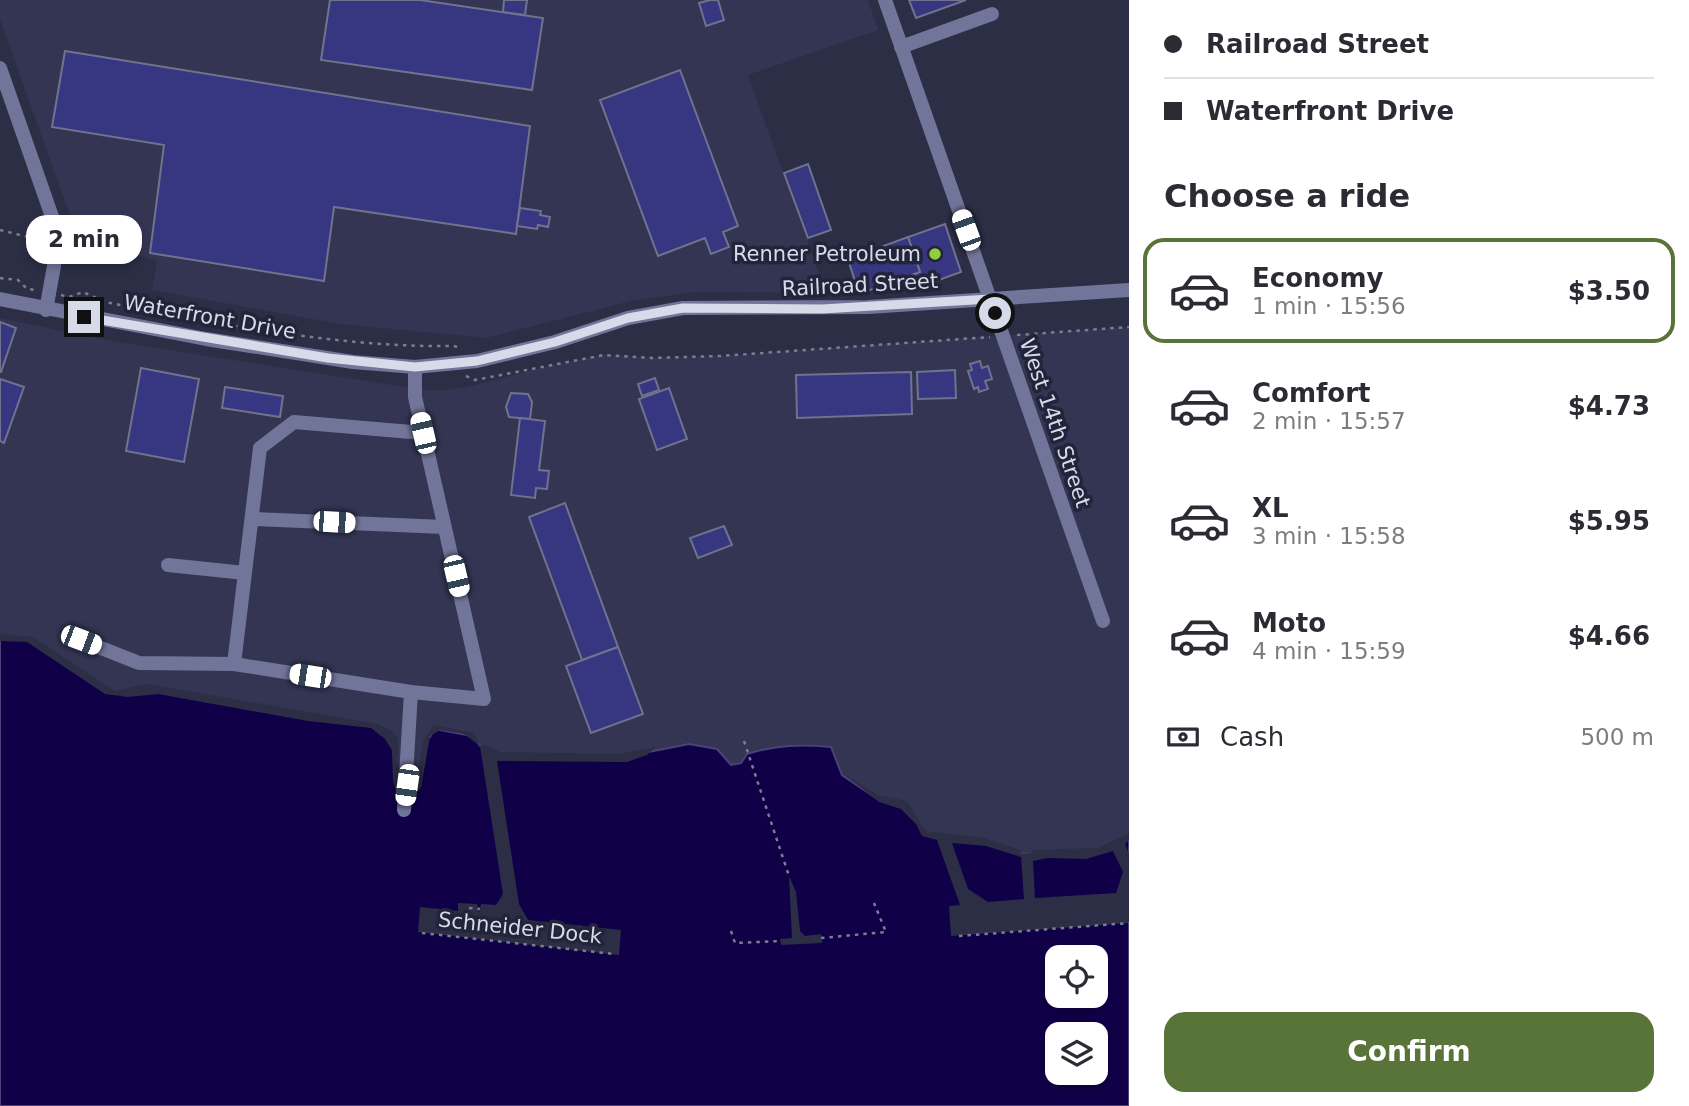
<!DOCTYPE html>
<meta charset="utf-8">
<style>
body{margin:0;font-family:"DejaVu Sans",sans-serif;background:#f2f2f3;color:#2b2b33;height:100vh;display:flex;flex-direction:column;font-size:26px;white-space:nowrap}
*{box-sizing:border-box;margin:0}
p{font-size:23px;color:#7c7c81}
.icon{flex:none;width:38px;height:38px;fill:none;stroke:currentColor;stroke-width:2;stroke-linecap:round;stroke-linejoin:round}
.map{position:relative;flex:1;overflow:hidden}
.panel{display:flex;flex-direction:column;background:#fff;width:560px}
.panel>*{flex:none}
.top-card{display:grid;align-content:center;height:154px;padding:0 35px;background:#fff}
.controls{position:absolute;left:1045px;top:945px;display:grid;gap:14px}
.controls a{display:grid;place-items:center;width:63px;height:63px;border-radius:14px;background:#fff;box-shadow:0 4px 10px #0003;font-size:35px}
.end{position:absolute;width:32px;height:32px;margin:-16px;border:9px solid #d7dae9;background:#111;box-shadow:0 0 0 4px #111}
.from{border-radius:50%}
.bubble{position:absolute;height:49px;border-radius:21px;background:#fff;box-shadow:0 4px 10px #0003;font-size:23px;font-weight:800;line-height:49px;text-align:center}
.car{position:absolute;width:21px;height:42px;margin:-21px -10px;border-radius:9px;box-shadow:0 0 5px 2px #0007;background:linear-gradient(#fff 24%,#345 0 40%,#fff 0 76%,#345 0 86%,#fff 0)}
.top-card b{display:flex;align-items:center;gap:24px;height:66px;font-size:26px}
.top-card b+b{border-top:2px solid #e1e1e2}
.top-card i{width:18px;height:18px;background:#2b2b33}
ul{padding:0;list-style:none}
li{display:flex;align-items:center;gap:21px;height:105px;margin:0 14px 10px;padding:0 21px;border:4px solid transparent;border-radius:21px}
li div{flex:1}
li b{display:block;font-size:26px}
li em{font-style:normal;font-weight:800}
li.selected{border-color:#597438}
li>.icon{width:63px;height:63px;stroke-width:1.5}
h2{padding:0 35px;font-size:32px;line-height:84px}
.pay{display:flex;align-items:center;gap:18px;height:77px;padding:0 35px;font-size:26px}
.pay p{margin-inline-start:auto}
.button{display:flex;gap:14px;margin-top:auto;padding:14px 35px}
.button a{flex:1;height:80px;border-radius:21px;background:#597438;color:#fff;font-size:28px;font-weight:800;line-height:80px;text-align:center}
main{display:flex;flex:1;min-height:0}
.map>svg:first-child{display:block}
.built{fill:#333553}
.water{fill:#100048;stroke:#4c4178;stroke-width:2;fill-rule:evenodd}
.pier{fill:#2b2e45;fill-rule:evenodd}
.building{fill:#373681;stroke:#6f738d;stroke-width:2}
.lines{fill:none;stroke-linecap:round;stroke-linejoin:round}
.path{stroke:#7a7d90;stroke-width:2.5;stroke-dasharray:3.5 5;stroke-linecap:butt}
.minor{stroke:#717599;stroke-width:14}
.route{stroke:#d7dae9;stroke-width:9}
.poi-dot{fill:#92cd3e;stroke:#22243a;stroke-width:2.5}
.labels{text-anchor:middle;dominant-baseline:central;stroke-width:7;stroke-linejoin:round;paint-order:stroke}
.poi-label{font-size:21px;fill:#d7dae9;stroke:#22243a;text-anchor:end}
.street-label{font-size:21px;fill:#d7dae9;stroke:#22243a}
</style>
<main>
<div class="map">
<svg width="1129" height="1106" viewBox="0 0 1129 1106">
<rect width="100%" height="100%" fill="#2b2e45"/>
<g class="built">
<polygon points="0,0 868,0 878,30 748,75 826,293 696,292 631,301 486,338 340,324 152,290 157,260 80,244 0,19"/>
<polygon points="0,318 106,340 431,391 464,388 556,364 604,355 652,358 720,356 1129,327 1129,837 1099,852 1015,854 924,834 842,774 831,747 802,744 771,747 741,763 731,765 717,749 618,758 418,786 398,784 114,694 0,637"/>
</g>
<path class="water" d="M0,637L30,639L114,694L147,688L373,727L390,734L399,784L418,786L426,743L435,729L472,736L480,746L499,755L618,758L689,744L717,749L731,765L741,763L747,754C776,745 801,744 831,747L842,775L876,798L905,804L924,834L983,841L1015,854L1099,852L1129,837V1106H0ZM1057,957H1096V996H1057ZM1057,1034H1096V1073H1057Z"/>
<g class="pier">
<polygon points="0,634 33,637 115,691 147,684 377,724 392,731 398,739 397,797 393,780 392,750 385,739 371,728 308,721 158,694 128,697 105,694 27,642 0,641"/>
<polygon points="434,725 474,733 480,746 486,745 500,752 617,754 656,747 647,755 627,762 497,761 519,904 528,920 621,930 619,955 418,932 420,907 458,911 458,903 477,904 479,913 481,904 496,905 503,894 480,746 464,734 440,730 430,736 421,788 414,794 423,742"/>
<path d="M841,772L877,795L907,801L926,831L984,838L1020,850L1021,854L1032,853L1033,850L1098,848L1129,833V840L1125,844L1129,854V923L951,936L949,906L960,905L937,840L922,836L916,824L901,809L879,802ZM952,843L986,846L1021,857L1024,899L988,902L968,889ZM1113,851L1123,872L1116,893L1035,898L1033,861L1048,858L1086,859Z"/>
<polygon points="789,876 796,892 800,931 805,936 821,934 822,943 781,945 780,939 792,938"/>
</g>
<g class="building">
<polygon points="330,0 420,0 543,18 532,90 321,60"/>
<polygon points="504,0 527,0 525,15 503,12"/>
<polygon points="710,0 718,0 724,20 706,26 699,3"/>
<polygon points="909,0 966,0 916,18"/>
<polygon points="65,51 530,126 516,234 334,207 324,281 150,253 164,145 52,127"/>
<polygon points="680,70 738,226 723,232 729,247 711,254 705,238 658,256 600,100"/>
<polygon points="808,164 831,230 808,238 784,173"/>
<polygon points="520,208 541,211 540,215 550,217 548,227 538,225 537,229 517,226"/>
<polygon points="945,224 961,272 914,289 909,276 920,272 908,237"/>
<polygon points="908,237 920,272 859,294 848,259"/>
<polygon points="0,322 16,328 1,372 0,372"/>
<polygon points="980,361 982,368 988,366 992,379 985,381 988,389 979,392 978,387 974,389 968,371 972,370 970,364"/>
<polygon points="141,368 199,379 184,462 126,451"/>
<polygon points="955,370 956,398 918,399 917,372"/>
<polygon points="911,372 912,414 797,418 796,375"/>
<polygon points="655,378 659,390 642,396 638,384"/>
<polygon points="0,379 24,387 4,443 0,441"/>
<polygon points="225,387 283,396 280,417 222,408"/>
<polygon points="669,388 687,439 657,450 639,399"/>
<polygon points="511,393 528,394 532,402 530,419 509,417 506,407"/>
<polygon points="520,418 545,421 539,470 549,471 547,489 536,488 535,498 511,495"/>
<polygon points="565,503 618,647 582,660 529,517"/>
<polygon points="724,526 732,545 698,558 690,538"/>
<polygon points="618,647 643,714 591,733 566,666"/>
</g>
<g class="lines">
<g class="path">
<polyline points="0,230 44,241"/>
<polyline points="0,278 18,280 27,289 37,290"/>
<path d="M61,295L69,297L83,292L105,302C216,323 341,348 454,346L462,349"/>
<polyline points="1017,335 1129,327"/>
<polyline points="466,376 475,380 604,355 652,358 720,356 990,337"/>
<polyline points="744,741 789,876"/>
<polyline points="469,908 480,909"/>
<polyline points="731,931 735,943 781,941"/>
<polyline points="422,933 614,954"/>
<polyline points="959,936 1129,923"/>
<polyline points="821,938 886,932 874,903"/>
</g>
<g class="minor">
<polyline points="885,0 1103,621"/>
<polyline points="901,47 992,14"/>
<polyline points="0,68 56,228 54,266 46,310"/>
<polyline points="0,299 206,339 353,362 415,367 477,361 555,342 628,318 683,308 868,307 1129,290"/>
<polyline points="252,519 444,527"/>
<polyline points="168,565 245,573"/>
<polyline points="81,640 139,663 234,664 411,692 484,699 415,397 415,367"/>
<polyline points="234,664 260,448 294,422 423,433"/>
<polyline points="404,810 411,692"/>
</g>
</g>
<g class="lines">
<polyline class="route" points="84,317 328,358 415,367 477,361 555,342 628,318 683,308 822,309 990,299 995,313"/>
</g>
<circle class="poi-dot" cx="935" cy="254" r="7"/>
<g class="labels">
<g class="poi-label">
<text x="921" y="254">Renner Petroleum</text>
</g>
<g class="street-label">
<text transform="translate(860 285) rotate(-3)">Railroad Street</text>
<text transform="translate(210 317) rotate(10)">Waterfront Drive</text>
<text transform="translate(1055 423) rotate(71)">West 14th Street</text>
<text transform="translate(520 928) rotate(6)">Schneider Dock</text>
</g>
</g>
</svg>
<div class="controls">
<a><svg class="icon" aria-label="locate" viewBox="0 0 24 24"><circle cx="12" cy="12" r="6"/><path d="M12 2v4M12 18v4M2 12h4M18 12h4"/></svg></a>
<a><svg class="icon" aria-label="layers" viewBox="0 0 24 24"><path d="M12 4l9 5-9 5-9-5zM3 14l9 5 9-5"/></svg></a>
</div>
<i class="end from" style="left:995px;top:313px"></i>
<i class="end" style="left:84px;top:317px"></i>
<div class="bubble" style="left:26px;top:215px;width:116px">2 min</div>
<i class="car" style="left:966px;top:230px;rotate:340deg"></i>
<i class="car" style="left:423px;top:433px;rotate:347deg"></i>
<i class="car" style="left:334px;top:522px;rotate:93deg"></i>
<i class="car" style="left:456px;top:576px;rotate:167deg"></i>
<i class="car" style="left:81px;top:640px;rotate:111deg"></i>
<i class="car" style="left:310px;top:676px;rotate:279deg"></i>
<i class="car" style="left:407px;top:785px;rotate:188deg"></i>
</div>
<section class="panel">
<div class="top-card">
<b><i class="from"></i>Railroad Street</b>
<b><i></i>Waterfront Drive</b>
</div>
<h2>Choose a ride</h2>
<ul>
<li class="selected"><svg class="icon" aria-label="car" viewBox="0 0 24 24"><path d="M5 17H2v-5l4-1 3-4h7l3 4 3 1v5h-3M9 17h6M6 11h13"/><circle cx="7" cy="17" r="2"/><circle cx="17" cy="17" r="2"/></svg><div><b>Economy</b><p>1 min · 15:56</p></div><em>$3.50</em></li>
<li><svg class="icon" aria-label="car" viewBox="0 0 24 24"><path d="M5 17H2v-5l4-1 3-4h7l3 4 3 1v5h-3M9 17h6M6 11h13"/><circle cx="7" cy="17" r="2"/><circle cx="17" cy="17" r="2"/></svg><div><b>Comfort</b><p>2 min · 15:57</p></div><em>$4.73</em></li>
<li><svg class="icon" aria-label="car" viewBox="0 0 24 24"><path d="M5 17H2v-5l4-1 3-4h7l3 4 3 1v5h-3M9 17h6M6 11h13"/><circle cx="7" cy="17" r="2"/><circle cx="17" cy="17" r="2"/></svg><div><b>XL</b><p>3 min · 15:58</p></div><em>$5.95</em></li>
<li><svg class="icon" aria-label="car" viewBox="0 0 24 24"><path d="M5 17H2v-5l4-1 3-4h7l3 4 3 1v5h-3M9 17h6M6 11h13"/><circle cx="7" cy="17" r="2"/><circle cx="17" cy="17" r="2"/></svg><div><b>Moto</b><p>4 min · 15:59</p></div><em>$4.66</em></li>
</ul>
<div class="pay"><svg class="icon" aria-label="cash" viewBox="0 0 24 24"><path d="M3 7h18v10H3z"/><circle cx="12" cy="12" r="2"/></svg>Cash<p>500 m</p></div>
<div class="button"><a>Confirm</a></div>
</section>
</main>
